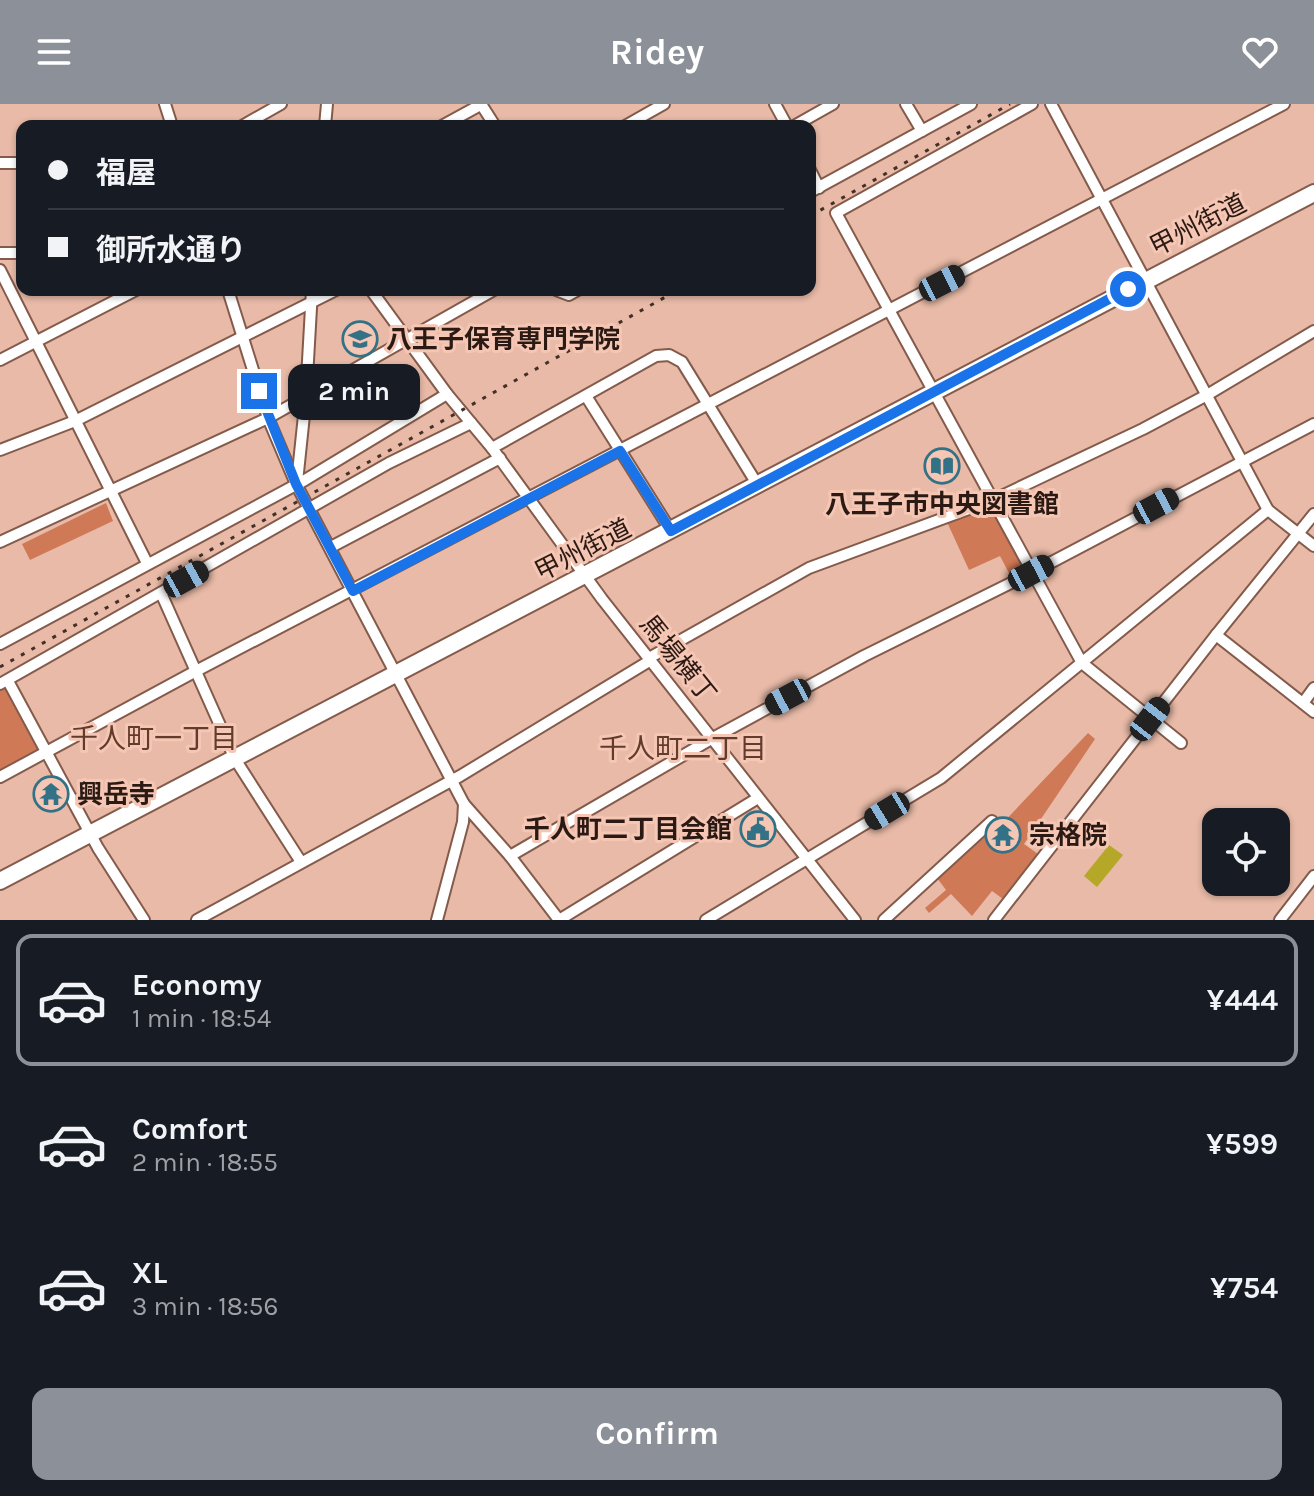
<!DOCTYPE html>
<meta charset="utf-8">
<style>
body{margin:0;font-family:Karla,"Noto Sans JP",sans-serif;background:#20242c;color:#f1f3f6;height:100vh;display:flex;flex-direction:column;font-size:30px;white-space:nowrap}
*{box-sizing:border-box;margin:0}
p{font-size:26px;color:#9ea1a6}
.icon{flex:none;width:44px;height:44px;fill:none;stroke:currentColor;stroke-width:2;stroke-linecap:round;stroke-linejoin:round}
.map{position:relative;height:816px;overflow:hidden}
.side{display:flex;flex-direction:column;background:#171b24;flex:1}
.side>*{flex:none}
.hud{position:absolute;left:16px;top:16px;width:800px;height:176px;border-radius:16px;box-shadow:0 2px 6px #0004;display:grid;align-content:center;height:176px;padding:0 32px;background:#171b24}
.buttons{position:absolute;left:1202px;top:704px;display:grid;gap:16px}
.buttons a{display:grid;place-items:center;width:88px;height:88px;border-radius:16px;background:#171b24;box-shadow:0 2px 6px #0004;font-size:40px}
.end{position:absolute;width:36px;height:36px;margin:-18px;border:10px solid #1a73e8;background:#fff;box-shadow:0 0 0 4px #fff}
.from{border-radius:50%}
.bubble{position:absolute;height:56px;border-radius:16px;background:#171b24;box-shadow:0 2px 6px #0004;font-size:26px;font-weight:700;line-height:56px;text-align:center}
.car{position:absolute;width:24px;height:48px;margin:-24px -12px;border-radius:10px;box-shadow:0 0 6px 2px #0007;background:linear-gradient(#222 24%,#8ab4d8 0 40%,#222 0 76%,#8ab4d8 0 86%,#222 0)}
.hud b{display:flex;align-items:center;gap:28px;height:76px;font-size:30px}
.hud b+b{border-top:2px solid #363941}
.hud i{width:20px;height:20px;background:#f1f3f6}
ul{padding:14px 0 0;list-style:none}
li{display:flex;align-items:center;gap:24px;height:132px;margin:0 16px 12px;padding:0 16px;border:4px solid transparent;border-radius:16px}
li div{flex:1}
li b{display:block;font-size:30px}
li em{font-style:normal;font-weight:700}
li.active{border-color:#8c9099}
li>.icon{width:72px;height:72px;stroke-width:1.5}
.action{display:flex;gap:16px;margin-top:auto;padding:16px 32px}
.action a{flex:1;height:92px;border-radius:16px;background:#8c9099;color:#fff;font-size:32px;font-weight:700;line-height:92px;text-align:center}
header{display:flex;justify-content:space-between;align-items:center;height:104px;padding:0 32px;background:#8c9099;color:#fff;font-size:36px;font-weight:700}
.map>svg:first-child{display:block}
.green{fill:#d07956}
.water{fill:#b5a727}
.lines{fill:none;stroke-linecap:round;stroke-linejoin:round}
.minor-casing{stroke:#845b4b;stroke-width:14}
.highway-casing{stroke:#845b4b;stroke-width:20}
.minor{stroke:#fff;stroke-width:10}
.highway{stroke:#fff;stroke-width:16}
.rail{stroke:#453028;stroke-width:3;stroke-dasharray:4 8;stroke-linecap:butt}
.route{stroke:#1a73e8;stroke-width:10}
.labels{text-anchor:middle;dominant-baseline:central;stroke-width:6;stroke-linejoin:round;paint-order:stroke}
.street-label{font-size:26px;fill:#2b1a14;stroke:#f5c6b4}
.poi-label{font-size:26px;font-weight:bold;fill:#2b1a14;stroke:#f5c6b4;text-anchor:start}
.neighbourhood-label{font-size:28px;fill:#613b2c;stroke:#f5c6b4}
</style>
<header><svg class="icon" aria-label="menu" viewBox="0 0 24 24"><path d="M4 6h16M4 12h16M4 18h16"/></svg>Ridey<svg class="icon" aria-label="heart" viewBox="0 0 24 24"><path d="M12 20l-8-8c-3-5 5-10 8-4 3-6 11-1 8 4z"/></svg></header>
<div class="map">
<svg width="1314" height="816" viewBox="0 0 1314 816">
<rect width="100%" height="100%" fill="#e8baa7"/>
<g class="green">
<polygon points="106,399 113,417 30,456 22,440"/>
<polygon points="992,401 1022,460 1020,469 1011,473 1000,452 969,466 947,418"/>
<polygon points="3,582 6,584 46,649 0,672 0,584"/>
<polygon points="1088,629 1095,635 1024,740 1038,750 1003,795 992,787 972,812 951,790 929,809 925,804 946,786 934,770 992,717 1000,722"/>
</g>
<polygon class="water" points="1109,741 1123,751 1097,783 1084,772"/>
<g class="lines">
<defs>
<g id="minor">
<polyline points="165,0 172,22"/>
<polyline points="481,0 495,22"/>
<polyline points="775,0 787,22"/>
<polyline points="906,0 922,27"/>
<polyline points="1032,0 836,109 1082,559 1181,639"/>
<polyline points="1051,0 1268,406 1314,442"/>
<polyline points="242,22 281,0"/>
<polyline points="325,22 327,0"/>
<polyline points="442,22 482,0"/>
<polyline points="625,22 664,0"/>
<polyline points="794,22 833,0"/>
<polyline points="0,59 22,59"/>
<polyline points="810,66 819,84"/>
<polyline points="810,88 971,0"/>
<polyline points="0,149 22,149"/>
<polyline points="0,166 147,459"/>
<polyline points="228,186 268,314 296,380 464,700 463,718 437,816"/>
<polyline points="371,186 447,290 492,344 602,495 855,816"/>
<polyline points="556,186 569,191 578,186"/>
<polyline points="0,256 136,186"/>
<polyline points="586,292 671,427"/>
<polyline points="492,344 656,252 669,251 682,258 757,380"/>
<polyline points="0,346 75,317 336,186"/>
<polyline points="297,378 306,292 312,186"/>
<polyline points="0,438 268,314 494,186"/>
<polyline points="331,443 500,354"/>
<polyline points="161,489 235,655 301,758"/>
<polyline points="1216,531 1314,608"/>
<polyline points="0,540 305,376 447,290"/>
<polyline points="649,554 809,464 993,396 1143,325 1207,291 1314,227"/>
<polyline points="8,577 98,744 144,816"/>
<polyline points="0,580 389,359 471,319"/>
<polyline points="1303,599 1314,584"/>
<polyline points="0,673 196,567 1284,0"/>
<polyline points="464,700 510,752 559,816"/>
<polyline points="510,752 713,634 864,552 1031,469 1314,320"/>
<polyline points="197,816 460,672 651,556"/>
<polyline points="559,816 758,694"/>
<polyline points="706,816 941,674 1268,406"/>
<polyline points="884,816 992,717"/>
<polyline points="994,816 1216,531 1314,410"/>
<polyline points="1280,816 1314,772"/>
</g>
<polyline id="highway" points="0,777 1314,89"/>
</defs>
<use href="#minor" class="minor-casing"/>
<use href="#highway" class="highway-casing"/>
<use href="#minor" class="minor"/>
<use href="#highway" class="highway"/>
<g class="rail">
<polyline points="810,112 1010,0"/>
<polyline points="0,563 678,186"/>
</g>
</g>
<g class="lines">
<polyline class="route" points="259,287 296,380 353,487 620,347 671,427 1128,185"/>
</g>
<defs>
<symbol id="university-ring" viewBox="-11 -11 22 22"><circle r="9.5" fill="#f5c6b4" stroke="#327186" stroke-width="1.5"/><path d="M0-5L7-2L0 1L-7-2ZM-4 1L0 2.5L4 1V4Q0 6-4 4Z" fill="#327186"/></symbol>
<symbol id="library-ring" viewBox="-11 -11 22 22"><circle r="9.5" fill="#f5c6b4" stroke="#327186" stroke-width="1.5"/><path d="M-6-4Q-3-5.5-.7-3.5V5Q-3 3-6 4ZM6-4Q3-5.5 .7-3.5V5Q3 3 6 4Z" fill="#327186"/></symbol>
<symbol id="temple-ring" viewBox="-11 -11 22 22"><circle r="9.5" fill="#f5c6b4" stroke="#327186" stroke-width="1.5"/><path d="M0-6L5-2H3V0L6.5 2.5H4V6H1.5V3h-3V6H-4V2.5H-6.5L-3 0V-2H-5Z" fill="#327186"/></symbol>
<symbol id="civic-ring" viewBox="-11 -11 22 22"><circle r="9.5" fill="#f5c6b4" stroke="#327186" stroke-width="1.5"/><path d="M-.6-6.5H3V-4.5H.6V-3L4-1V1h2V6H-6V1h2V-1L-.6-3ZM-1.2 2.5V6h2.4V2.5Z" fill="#327186"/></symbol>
</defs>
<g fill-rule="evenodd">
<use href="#university-ring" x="340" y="215" width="40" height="40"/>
<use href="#library-ring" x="922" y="342" width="40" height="40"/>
<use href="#temple-ring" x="31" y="670" width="40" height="40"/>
<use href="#civic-ring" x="738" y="705" width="40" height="40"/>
<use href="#temple-ring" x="983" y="711" width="40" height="40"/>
</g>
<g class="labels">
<g class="street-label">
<text transform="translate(1198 121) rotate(-27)">甲州街道</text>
<text transform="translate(583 446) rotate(-27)">甲州街道</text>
<text transform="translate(678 555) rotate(51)">馬場横丁</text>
</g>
<g class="poi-label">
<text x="386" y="235">八王子保育専門学院</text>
<text x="942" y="400" text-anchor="middle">八王子市中央図書館</text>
<text x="77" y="690">興岳寺</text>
<text x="732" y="725" text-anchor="end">千人町二丁目会館</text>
<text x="1029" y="731">宗格院</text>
</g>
<g class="neighbourhood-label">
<text x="154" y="634">千人町一丁目</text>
<text x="683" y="644">千人町二丁目</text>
</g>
</g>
</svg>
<div class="buttons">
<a><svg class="icon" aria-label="locate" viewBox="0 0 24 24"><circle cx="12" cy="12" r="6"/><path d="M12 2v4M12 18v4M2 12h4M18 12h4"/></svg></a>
</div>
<i class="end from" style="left:1128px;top:185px"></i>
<i class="end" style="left:259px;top:287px"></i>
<div class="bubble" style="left:288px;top:260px;width:132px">2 min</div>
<i class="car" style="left:942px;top:179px;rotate:63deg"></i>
<i class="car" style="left:1156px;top:402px;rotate:62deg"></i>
<i class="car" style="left:1031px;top:469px;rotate:62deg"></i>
<i class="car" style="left:186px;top:475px;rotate:61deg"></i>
<i class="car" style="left:788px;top:593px;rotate:242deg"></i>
<i class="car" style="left:1150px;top:615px;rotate:38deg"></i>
<i class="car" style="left:887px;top:707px;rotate:239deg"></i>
<div class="hud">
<b><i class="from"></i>福屋</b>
<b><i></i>御所水通り</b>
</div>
</div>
<section class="side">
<ul>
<li class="active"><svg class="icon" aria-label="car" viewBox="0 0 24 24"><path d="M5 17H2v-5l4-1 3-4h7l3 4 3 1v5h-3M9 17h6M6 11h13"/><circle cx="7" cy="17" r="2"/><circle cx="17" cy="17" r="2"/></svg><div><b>Economy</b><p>1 min · 18:54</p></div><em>¥444</em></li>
<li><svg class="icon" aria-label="car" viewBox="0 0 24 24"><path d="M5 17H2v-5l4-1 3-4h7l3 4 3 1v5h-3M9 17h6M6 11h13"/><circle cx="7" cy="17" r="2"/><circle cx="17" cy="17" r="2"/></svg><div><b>Comfort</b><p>2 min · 18:55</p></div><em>¥599</em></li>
<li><svg class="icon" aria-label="car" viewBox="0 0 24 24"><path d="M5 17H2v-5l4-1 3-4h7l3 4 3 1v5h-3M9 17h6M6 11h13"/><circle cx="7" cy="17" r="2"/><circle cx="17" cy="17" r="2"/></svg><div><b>XL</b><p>3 min · 18:56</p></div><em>¥754</em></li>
</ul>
<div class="action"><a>Confirm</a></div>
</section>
